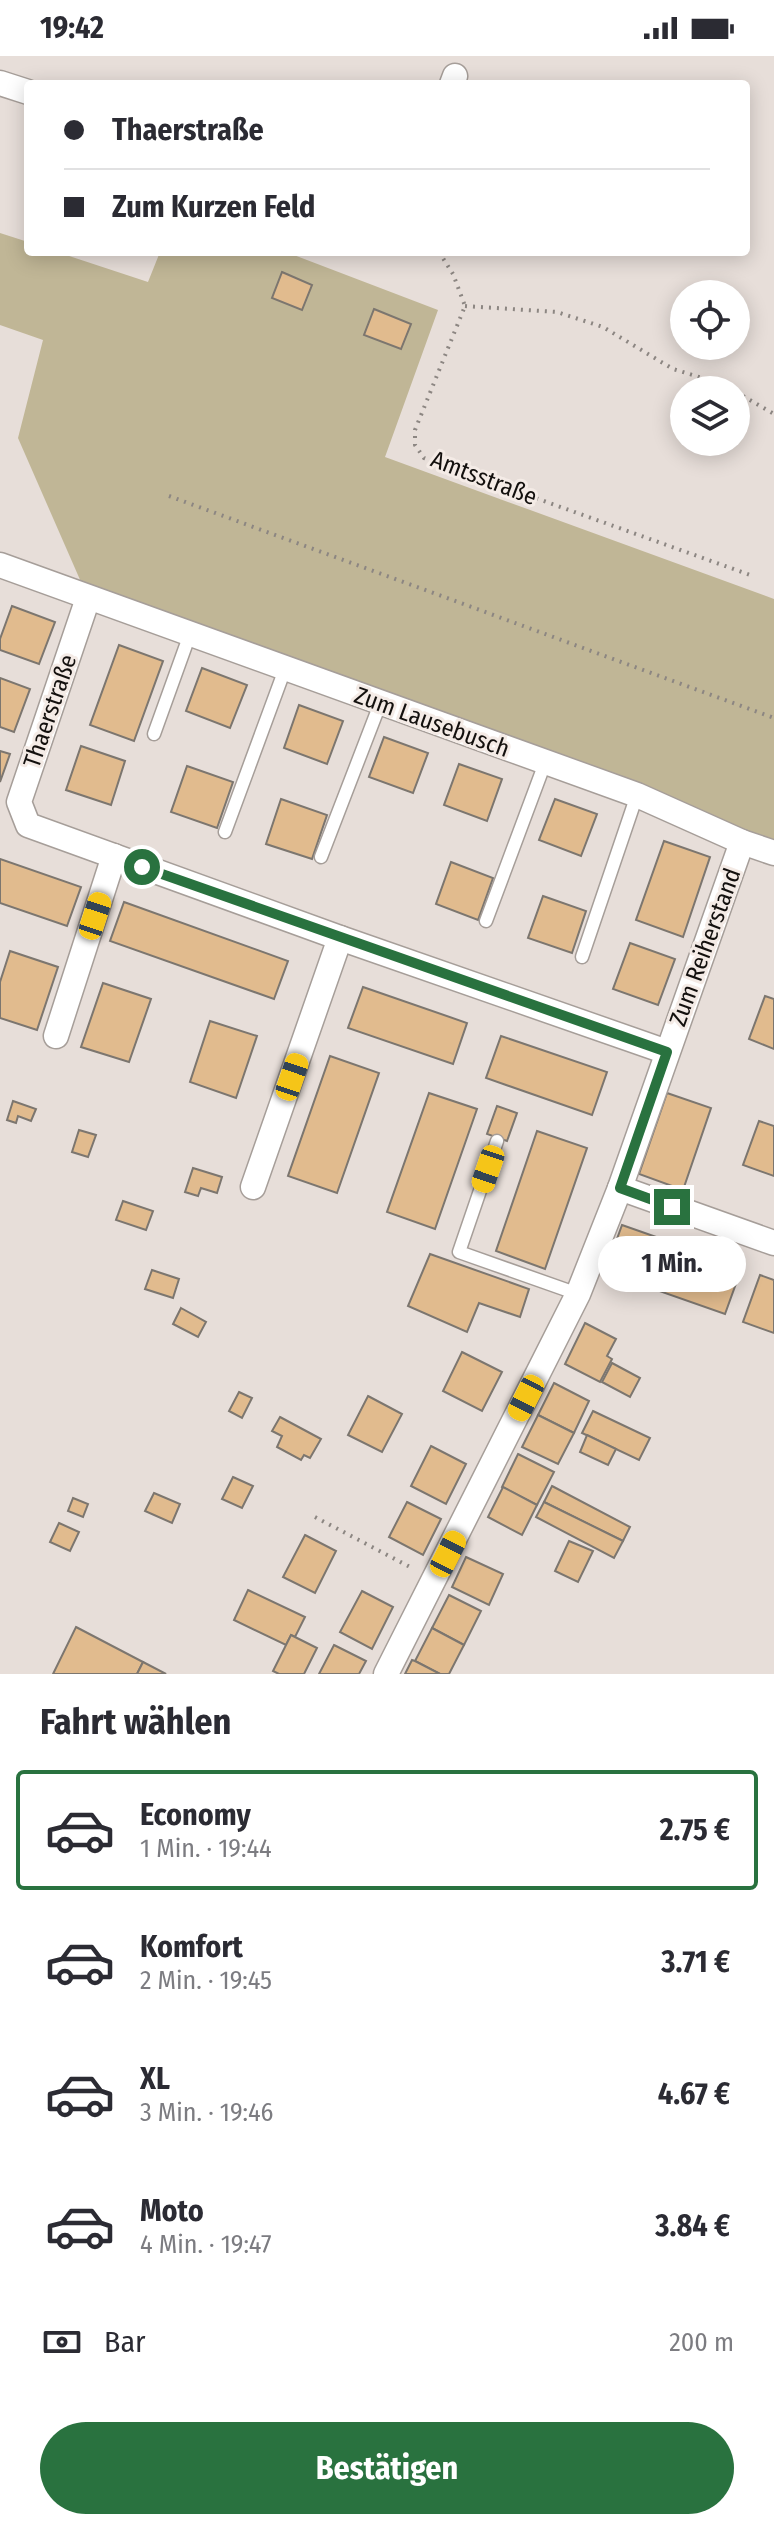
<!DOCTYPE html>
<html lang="de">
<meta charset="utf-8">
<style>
body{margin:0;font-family:"Fira Sans Condensed",sans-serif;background:#f7f7f7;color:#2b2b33;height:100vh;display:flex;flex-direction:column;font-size:30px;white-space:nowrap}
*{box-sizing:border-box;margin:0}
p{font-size:26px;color:#7c7c81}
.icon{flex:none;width:44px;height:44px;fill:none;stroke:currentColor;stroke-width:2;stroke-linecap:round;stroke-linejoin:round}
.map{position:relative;height:1618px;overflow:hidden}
.side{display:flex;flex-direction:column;background:#fff;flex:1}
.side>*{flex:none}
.guide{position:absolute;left:24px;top:24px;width:726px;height:176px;border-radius:8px;box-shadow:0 4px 20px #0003;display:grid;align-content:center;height:176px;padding:0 40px;background:#fff}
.controls{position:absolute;left:670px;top:224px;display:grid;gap:16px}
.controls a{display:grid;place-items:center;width:80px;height:80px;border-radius:50%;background:#fff;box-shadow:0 4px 20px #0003;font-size:40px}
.end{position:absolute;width:36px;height:36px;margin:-18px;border:10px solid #29723f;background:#fff;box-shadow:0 0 0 4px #fff}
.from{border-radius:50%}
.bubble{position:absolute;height:56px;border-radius:28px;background:#fff;box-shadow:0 4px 20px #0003;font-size:26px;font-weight:700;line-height:56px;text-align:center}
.car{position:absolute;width:24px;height:48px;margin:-24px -12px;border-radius:10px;box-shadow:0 0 6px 2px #0007;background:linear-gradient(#f5c518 24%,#345 0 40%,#f5c518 0 76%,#345 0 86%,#f5c518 0)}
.guide b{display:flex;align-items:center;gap:28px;height:76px;font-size:30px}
.guide b+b{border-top:2px solid #e1e1e2}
.guide i{width:20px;height:20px;background:#2b2b33}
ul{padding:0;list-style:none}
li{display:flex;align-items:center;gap:24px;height:120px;margin:0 16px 12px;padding:0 24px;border:4px solid transparent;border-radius:8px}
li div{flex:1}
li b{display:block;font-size:30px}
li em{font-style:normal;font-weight:700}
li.selected{border-color:#29723f}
li>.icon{width:72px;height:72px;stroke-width:1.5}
h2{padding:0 40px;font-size:36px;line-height:96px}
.pay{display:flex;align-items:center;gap:20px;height:88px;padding:0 40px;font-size:30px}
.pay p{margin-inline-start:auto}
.primary-button{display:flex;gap:16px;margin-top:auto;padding:16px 40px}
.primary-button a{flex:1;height:92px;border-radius:48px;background:#29723f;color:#fff;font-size:32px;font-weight:700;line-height:92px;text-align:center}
.status{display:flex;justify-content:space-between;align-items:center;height:56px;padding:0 40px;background:#fff;direction:ltr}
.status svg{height:22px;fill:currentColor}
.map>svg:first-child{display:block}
.green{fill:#c0b696}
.building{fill:#e1bb8e;stroke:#7c766f;stroke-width:2}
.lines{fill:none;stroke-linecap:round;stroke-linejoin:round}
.lane-casing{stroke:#a69e99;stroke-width:15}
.street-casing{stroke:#a69e99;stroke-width:27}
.path{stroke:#8c8682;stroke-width:4;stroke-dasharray:2 6;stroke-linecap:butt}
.lane{stroke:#fff;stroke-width:12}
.street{stroke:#fff;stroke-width:24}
.route{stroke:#29723f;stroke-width:10}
.labels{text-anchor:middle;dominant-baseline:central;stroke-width:6;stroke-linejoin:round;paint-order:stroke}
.street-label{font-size:24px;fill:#13100e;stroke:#f4ebe6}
</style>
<div class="status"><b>19:42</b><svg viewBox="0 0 49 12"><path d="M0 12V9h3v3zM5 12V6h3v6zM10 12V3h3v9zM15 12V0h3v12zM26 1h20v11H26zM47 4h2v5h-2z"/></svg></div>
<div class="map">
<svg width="774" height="1618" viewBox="0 0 774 1618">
<rect width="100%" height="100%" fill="#e7ded9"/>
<polygon class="green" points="0,177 28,186 28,196 57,196 148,226 160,196 286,196 438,254 385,401 774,543 774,797 88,542 18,382 43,284 0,269"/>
<g class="building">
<polygon points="282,216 312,229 302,254 272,242"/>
<polygon points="374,253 411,268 401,293 364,279"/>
<polygon points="12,550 55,566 39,608 0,594 0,583"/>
<polygon points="119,589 163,605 134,685 90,669"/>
<polygon points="202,612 247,629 230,672 186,655"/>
<polygon points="0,622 30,633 14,676 0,671"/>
<polygon points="299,649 343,665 327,708 284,692"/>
<polygon points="384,681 428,697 413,737 369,721"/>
<polygon points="81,690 125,705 111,749 66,734"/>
<polygon points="0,695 10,698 0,726"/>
<polygon points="459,708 502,723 487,765 444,749"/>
<polygon points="187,710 233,726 217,772 171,756"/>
<polygon points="281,743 327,759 312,803 266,788"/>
<polygon points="555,743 597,758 581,800 539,784"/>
<polygon points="664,785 710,801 683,881 636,864"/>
<polygon points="0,803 81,831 67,870 0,847"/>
<polygon points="451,806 493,822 478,864 436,848"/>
<polygon points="543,840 586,855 572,897 528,882"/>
<polygon points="124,846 288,905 274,943 110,885"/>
<polygon points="630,887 675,903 658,949 613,933"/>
<polygon points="10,895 58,911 37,974 0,962 0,926"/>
<polygon points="103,927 151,943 129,1006 81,991"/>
<polygon points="363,931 467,967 453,1008 348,972"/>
<polygon points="765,940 774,943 774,993 749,983"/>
<polygon points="210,965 257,980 236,1042 190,1026"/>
<polygon points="501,980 607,1016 592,1059 486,1022"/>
<polygon points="330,1000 379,1017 337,1137 288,1120"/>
<polygon points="429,1037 477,1053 435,1173 387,1156"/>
<polygon points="667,1037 711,1052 683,1134 639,1118"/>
<polygon points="13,1045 36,1053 31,1065 18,1060 16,1067 7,1064"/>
<polygon points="497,1050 517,1057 507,1085 487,1078"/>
<polygon points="759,1065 774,1070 774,1120 743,1109"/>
<polygon points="79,1074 96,1079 88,1101 72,1096"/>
<polygon points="537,1075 587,1092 545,1213 496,1195"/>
<polygon points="193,1112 222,1121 217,1137 201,1132 198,1140 185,1136"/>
<polygon points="123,1145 153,1155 146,1174 116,1164"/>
<polygon points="622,1169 742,1211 725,1258 605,1216"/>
<polygon points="430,1198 529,1233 520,1261 479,1247 467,1276 408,1250"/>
<polygon points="152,1214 179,1223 173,1242 145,1233"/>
<polygon points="760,1219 774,1224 774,1277 743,1266"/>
<polygon points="181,1252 206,1266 198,1281 173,1268"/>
<polygon points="585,1267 616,1283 607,1300 612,1303 600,1326 565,1308"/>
<polygon points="462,1296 502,1316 482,1355 443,1335"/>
<polygon points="612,1307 640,1322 630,1341 602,1326"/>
<polygon points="554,1327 589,1345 574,1377 538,1359"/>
<polygon points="239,1336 252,1342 242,1362 229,1355"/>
<polygon points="368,1340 402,1358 382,1396 348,1379"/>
<polygon points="593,1355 650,1382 639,1404 582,1377"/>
<polygon points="538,1359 574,1377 558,1408 522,1391"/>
<polygon points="280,1361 321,1383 310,1402 304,1399 301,1404 277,1391 282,1380 272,1375"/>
<polygon points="587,1379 616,1393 608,1409 580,1396"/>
<polygon points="431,1390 466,1408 446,1448 411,1430"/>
<polygon points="518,1398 554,1416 537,1449 502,1431"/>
<polygon points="233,1421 253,1430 242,1452 222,1443"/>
<polygon points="552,1430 630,1471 623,1485 544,1446"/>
<polygon points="503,1431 537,1449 522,1479 488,1461"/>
<polygon points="154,1437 180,1448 172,1467 145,1455"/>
<polygon points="73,1442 88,1448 83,1461 68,1455"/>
<polygon points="407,1446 441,1463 423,1499 389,1481"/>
<polygon points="544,1446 623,1485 614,1502 536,1461"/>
<polygon points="59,1467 79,1476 70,1495 50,1486"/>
<polygon points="305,1479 336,1495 315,1537 283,1521"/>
<polygon points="569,1485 593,1495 578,1526 555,1515"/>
<polygon points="466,1501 503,1518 489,1549 452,1531"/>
<polygon points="248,1534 305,1561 295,1581 291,1579 286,1589 234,1564"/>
<polygon points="362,1535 393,1551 372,1593 340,1576"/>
<polygon points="449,1539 481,1555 464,1589 432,1572"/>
<polygon points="76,1571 143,1606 137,1618 53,1618"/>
<polygon points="432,1572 464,1589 449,1618 440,1618 415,1605"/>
<polygon points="291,1579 317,1592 304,1618 279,1618 273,1615"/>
<polygon points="334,1589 366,1605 359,1618 319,1618"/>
<polygon points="412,1604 415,1605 440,1618 405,1618"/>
<polygon points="143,1606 166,1618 137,1618"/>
</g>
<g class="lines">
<defs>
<g id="lane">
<polyline points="154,678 190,578"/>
<polyline points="225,776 285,613"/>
<polyline points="321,801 380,648"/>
<polyline points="486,865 545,707"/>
<polyline points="582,901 637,739"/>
<polyline points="497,1085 459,1196 578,1238"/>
</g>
<g id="street">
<polyline points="0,27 28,36"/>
<polyline points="452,28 455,20"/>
<polyline points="0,509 637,739 742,786 774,797"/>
<polyline points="88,542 19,746 28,769 340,882 667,996"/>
<polyline points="56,980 114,800"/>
<polyline points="253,1131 340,882"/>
<polyline points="620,1132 774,1187"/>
<polyline points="386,1618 578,1238 620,1132 742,786"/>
</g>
</defs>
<use href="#lane" class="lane-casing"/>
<use href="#street" class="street-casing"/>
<g class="path">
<polyline points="439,196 453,218 465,250 415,374 415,389 424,402 753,520"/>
<polyline points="465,250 557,256 603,271 673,313 722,328 732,334"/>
<polyline points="736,336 774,358"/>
<polyline points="169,440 774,662"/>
<polyline points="315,1461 412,1512"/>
</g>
<use href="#lane" class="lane"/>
<use href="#street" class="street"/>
</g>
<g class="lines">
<polyline class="route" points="142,811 667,996 620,1132 672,1151"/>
</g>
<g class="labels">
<g class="street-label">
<text transform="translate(484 422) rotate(21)">Amtsstraße</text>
<text transform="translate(50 655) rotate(-71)">Thaerstraße</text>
<text transform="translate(432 666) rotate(20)">Zum Lausebusch</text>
<text transform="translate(705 891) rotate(-70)">Zum Reiherstand</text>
</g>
</g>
</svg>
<div class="controls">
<a><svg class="icon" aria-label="locate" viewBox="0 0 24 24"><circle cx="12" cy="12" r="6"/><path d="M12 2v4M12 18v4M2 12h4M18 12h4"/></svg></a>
<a><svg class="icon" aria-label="layers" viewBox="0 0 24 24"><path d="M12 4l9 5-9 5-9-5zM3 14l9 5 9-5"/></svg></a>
</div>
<i class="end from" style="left:142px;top:811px"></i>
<i class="end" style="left:672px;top:1151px"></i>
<div class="bubble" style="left:598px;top:1180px;width:148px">1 Min.</div>
<i class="car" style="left:95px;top:860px;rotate:18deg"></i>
<i class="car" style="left:292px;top:1021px;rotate:19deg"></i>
<i class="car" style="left:488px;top:1113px;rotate:199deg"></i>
<i class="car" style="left:526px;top:1342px;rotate:207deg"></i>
<i class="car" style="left:448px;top:1498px;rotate:27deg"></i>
<div class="guide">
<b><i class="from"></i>Thaerstraße</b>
<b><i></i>Zum Kurzen Feld</b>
</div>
</div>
<section class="side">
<h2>Fahrt wählen</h2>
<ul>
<li class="selected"><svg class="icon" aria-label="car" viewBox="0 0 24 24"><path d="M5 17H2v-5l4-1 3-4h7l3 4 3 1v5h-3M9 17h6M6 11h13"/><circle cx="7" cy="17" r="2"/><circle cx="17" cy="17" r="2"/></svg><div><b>Economy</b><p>1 Min. · 19:44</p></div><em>2.75 €</em></li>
<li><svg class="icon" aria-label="car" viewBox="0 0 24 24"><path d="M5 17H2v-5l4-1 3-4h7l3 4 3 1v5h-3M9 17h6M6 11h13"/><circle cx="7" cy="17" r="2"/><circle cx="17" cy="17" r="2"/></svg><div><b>Komfort</b><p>2 Min. · 19:45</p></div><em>3.71 €</em></li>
<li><svg class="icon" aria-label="car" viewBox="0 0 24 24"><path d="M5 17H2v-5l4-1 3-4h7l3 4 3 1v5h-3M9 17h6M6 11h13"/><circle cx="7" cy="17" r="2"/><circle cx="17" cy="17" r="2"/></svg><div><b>XL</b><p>3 Min. · 19:46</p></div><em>4.67 €</em></li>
<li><svg class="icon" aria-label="car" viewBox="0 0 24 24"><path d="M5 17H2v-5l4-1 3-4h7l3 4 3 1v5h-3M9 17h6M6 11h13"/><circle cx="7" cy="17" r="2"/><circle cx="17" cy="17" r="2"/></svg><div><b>Moto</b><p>4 Min. · 19:47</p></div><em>3.84 €</em></li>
</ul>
<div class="pay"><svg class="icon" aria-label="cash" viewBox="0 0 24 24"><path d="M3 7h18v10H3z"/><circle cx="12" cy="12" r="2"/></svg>Bar<p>200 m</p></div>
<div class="primary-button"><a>Bestätigen</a></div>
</section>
